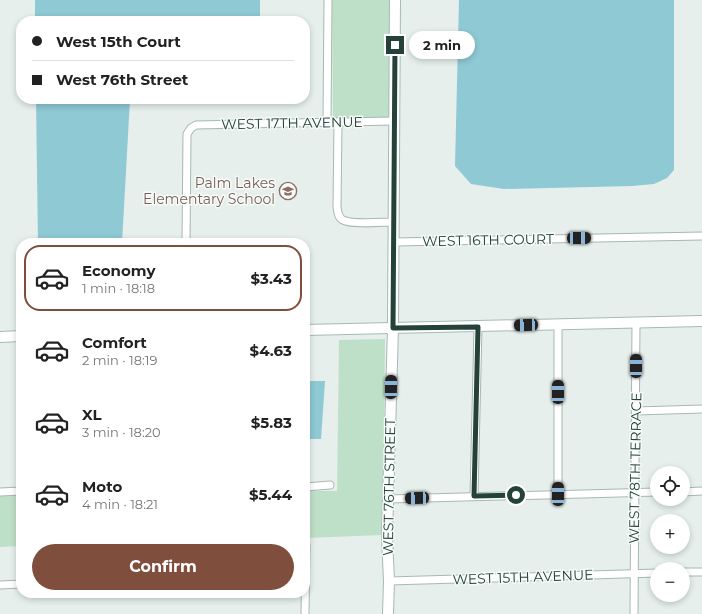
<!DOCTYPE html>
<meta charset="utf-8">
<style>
body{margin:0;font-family:Montserrat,sans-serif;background:#f6f6f6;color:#222;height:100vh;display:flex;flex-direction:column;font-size:15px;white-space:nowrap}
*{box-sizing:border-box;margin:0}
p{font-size:13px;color:#767676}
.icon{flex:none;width:22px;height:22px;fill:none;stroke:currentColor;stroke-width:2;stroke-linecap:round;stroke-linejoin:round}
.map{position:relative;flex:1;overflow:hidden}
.details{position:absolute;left:16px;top:238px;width:294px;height:360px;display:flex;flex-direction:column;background:#fff;border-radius:16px;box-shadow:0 2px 6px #0003}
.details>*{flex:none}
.hud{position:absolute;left:16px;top:16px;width:294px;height:88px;border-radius:16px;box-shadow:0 2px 6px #0003;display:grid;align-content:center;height:88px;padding:0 16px;background:#fff}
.fabs{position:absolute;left:650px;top:466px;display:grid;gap:8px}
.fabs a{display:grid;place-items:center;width:40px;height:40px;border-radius:50%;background:#fff;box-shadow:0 2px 6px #0003;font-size:20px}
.end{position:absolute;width:18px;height:18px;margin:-9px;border:5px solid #24423a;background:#fff;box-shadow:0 0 0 2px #fff}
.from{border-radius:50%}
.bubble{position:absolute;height:28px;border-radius:14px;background:#fff;box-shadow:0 2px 6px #0003;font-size:13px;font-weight:700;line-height:28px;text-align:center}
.car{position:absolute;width:12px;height:24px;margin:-12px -6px;border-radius:5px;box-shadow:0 0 3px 1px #0007;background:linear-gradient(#222 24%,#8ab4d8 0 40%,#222 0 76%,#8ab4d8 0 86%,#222 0)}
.hud b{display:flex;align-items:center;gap:14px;height:38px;font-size:15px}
.hud b+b{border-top:1px solid #e0e0e0}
.hud i{width:10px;height:10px;background:#222}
ul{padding:7px 0 0;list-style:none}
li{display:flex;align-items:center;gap:12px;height:66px;margin:0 8px 6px;padding:0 8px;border:2px solid transparent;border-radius:16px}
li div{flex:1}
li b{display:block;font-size:15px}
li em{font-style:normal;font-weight:700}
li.active{border-color:#804e3d}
li>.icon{width:36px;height:36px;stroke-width:1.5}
.primary-button{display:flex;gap:8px;margin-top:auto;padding:8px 16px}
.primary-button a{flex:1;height:46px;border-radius:24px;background:#804e3d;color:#fff;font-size:16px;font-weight:700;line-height:46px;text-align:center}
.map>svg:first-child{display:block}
.green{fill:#bfe0c8}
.water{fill:#8ec9d4}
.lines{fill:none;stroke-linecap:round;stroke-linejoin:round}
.street-casing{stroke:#a8b8b2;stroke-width:9}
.secondary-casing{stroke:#a4bbb3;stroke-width:12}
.street{stroke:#fff;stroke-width:7}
.secondary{stroke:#fff;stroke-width:10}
.route{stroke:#24423a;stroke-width:5}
.labels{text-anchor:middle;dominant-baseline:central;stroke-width:3;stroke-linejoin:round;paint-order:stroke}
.street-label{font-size:14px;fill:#24423a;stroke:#f7fbf9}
.education-label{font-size:14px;fill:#785e54;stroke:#f7fbf9;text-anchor:end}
</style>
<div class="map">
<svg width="702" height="614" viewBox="0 0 702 614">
<rect width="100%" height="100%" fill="#e6efeb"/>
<g class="green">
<polygon points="332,0 392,0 392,121 333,121"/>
<polygon points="385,339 383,535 305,538 305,491 337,491 339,340"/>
<polygon points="0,495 21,495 21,546 0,547"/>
</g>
<g class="water">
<rect x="35" y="0" width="225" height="21"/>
<polygon points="459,0 674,0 674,170 667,178 654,184 632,186 504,189 471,184 455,166"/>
<polygon points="36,99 130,99 122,243 38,243"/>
<polygon points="305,381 325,381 321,439 305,439"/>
</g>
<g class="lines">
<defs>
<g id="street">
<polyline points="327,122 328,0"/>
<path d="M338,122L337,207C338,212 338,218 343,220C352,225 383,222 394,222"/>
<polyline points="394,242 702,236"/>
<polyline points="186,243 187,134 191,128 196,125 394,121"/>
<polyline points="558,324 558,494"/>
<polyline points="636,411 702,409"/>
<polyline points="305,487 330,485"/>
<polyline points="0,492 21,491"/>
<polyline points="683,492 702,491"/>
<polyline points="474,496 478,327"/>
<polyline points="388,499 657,492"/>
<polyline points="683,572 702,572"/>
<polyline points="389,581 657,573"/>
<polyline points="0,585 21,584"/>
<polyline points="305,614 306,545"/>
<polyline points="634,614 636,322"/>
</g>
<g id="secondary">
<polyline points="305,330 702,321"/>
<polyline points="0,337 21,336"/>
<polyline points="388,614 389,581 387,537 393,328 395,0"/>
</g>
</defs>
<use href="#street" class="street-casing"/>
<use href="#secondary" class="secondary-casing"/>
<use href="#street" class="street"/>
<use href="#secondary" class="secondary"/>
</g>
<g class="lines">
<polyline class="route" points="395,45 393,328 478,327 474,496 516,495"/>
</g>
<defs>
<symbol id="school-ring" viewBox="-11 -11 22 22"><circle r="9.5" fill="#f7fbf9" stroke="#8d6e63" stroke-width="1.5"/><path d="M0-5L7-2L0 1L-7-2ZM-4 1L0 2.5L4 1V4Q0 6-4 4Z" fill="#8d6e63"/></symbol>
</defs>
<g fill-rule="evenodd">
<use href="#school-ring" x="278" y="181" width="20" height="20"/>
</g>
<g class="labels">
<g class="street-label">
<text transform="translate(292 123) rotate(-1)">WEST 17TH AVENUE</text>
<text transform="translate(488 240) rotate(-1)">WEST 16TH COURT</text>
<text transform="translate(635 468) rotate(-89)">WEST 78TH TERRACE</text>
<text transform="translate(389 487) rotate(-89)">WEST 76TH STREET</text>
<text transform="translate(523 577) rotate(-2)">WEST 15TH AVENUE</text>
</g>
<g class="education-label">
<text x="275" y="183">Palm Lakes<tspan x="275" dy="16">Elementary School</tspan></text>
</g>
</g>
</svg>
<div class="fabs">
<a><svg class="icon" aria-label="locate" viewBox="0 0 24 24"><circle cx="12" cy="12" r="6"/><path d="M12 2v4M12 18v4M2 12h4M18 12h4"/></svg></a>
<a>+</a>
<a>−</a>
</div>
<i class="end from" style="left:516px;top:495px"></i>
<i class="end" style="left:395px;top:45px"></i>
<div class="bubble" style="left:409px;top:31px;width:66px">2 min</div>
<i class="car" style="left:579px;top:238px;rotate:89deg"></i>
<i class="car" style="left:526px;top:325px;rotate:268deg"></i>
<i class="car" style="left:636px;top:366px;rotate:0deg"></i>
<i class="car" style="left:391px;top:387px;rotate:1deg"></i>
<i class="car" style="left:558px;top:392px;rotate:0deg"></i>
<i class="car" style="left:558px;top:494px;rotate:0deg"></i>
<i class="car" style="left:417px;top:498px;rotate:268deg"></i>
<div class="hud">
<b><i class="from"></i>West 15th Court</b>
<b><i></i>West 76th Street</b>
</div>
<section class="details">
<ul>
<li class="active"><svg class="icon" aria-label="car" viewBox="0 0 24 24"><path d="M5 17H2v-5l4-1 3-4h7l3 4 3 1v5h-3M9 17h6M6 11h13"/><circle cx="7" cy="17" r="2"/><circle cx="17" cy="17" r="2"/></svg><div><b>Economy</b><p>1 min · 18:18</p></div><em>$3.43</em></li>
<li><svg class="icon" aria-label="car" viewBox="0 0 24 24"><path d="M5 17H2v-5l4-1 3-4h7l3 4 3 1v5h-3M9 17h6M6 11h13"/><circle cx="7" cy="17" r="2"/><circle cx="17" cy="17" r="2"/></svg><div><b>Comfort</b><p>2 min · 18:19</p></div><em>$4.63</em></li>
<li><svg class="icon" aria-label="car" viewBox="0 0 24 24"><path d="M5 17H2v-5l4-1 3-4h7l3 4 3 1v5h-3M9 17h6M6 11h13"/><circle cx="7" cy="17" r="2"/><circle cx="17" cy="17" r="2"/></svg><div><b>XL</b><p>3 min · 18:20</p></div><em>$5.83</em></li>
<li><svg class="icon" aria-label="car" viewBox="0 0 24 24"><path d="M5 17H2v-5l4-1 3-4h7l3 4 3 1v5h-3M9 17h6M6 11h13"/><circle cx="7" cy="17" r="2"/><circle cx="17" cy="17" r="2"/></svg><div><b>Moto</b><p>4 min · 18:21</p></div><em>$5.44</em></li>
</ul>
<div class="primary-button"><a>Confirm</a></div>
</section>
</div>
